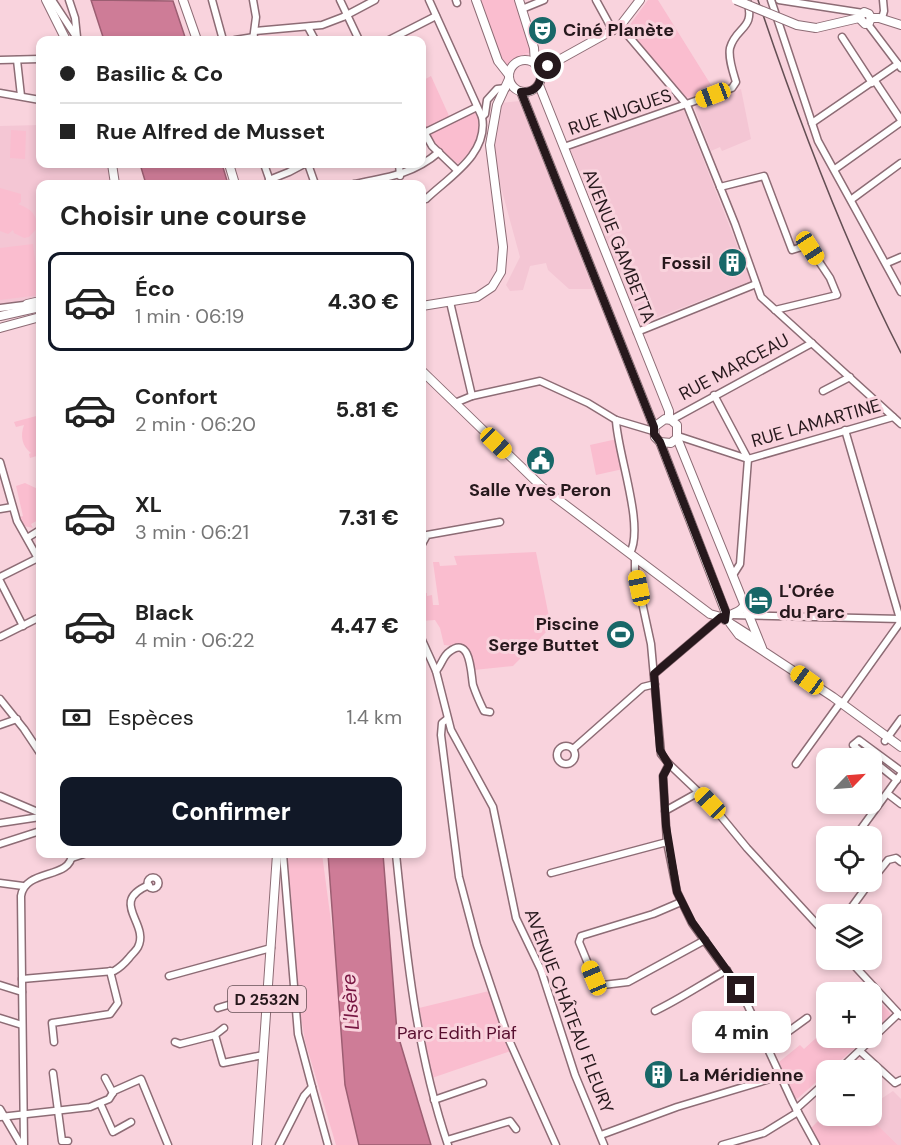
<!DOCTYPE html>
<html lang="fr">
<meta charset="utf-8">
<style>
body{margin:0;font-family:"DM Sans",sans-serif;background:#f2f2f2;color:#222;height:100vh;display:flex;flex-direction:column;font-size:22px;white-space:nowrap}
*{box-sizing:border-box;margin:0}
p{font-size:20px;color:#767676}
.icon{flex:none;width:33px;height:33px;fill:none;stroke:currentColor;stroke-width:2;stroke-linecap:round;stroke-linejoin:round}
.map{position:relative;flex:1;overflow:hidden}
.drawer{position:absolute;left:36px;top:180px;width:390px;height:678px;display:flex;flex-direction:column;background:#fff;border-radius:12px;box-shadow:0 3px 9px #0003}
.drawer>*{flex:none}
.top-card{position:absolute;left:36px;top:36px;width:390px;height:132px;border-radius:12px;box-shadow:0 3px 9px #0003;display:grid;align-content:center;height:132px;padding:0 24px;background:#fff}
.needle{width:39px;rotate:65deg}
.tools{position:absolute;left:816px;top:748px;display:grid;gap:12px}
.tools a{display:grid;place-items:center;width:66px;height:66px;border-radius:12px;background:#fff;box-shadow:0 3px 9px #0003;font-size:30px}
.end{position:absolute;width:27px;height:27px;margin:-14px;border:8px solid #26181c;background:#fff;box-shadow:0 0 0 3px #fff}
.from{border-radius:50%}
.bubble{position:absolute;height:42px;border-radius:12px;background:#fff;box-shadow:0 3px 9px #0003;font-size:20px;font-weight:800;line-height:42px;text-align:center}
.car{position:absolute;width:18px;height:36px;margin:-18px -9px;border-radius:8px;box-shadow:0 0 4px 2px #0007;background:linear-gradient(#f5c518 24%,#345 0 40%,#f5c518 0 76%,#345 0 86%,#f5c518 0)}
.top-card b{display:flex;align-items:center;gap:21px;height:57px;font-size:22px}
.top-card b+b{border-top:2px solid #e0e0e0}
.top-card i{width:15px;height:15px;background:#222}
ul{padding:0;list-style:none}
li{display:flex;align-items:center;gap:18px;height:99px;margin:0 12px 9px;padding:0 12px;border:3px solid transparent;border-radius:12px}
li div{flex:1}
li b{display:block;font-size:22px}
li em{font-style:normal;font-weight:800}
li.on{border-color:#111827}
li>.icon{width:54px;height:54px;stroke-width:1.5}
h2{padding:0 24px;font-size:27px;line-height:72px}
.pay{display:flex;align-items:center;gap:15px;height:66px;padding:0 24px;font-size:22px}
.pay p{margin-inline-start:auto}
.button{display:flex;gap:12px;margin-top:auto;padding:12px 24px}
.button a{flex:1;height:69px;border-radius:12px;background:#111827;color:#fff;font-size:24px;font-weight:800;line-height:69px;text-align:center}
.map>svg:first-child{display:block}
.built{fill:#f4c6d4}
.green{fill:#fabdcf}
.water{fill:#ce7c97;stroke:#9c5e72;stroke-width:1.5}
.lines{fill:none;stroke-linecap:round;stroke-linejoin:round}
.minor-casing{stroke:#8d6c75;stroke-width:9}
.major-casing{stroke:#8d6c75;stroke-width:10}
.minor{stroke:#fff;stroke-width:6}
.major{stroke:#fff;stroke-width:8}
.rail{stroke:#644f54;stroke-width:1.5}
.major-bridge-casing{stroke:#8d6c75;stroke-width:10;stroke-linecap:butt}
.major-bridge{stroke:#fff;stroke-width:8}
.route{stroke:#26181c;stroke-width:8}
.labels{text-anchor:middle;dominant-baseline:central;stroke-width:6;stroke-linejoin:round;paint-order:stroke}
.shield{fill:#f9d3dd;stroke:#655056;stroke-width:1.5}
.shield-label{font-size:16px;font-weight:bold;fill:#26181c}
.poi-label{font-size:18px;font-weight:bold;fill:#26181c;stroke:#f9d3dd;text-anchor:start}
.street-label{font-size:18px;fill:#26181c;stroke:#f9d3dd}
.park-label{font-size:18px;fill:#570d2e;stroke:#f9d3dd}
.water-label{font-size:20px;font-style:italic;fill:#771541;stroke:#f9d3dd}
</style>
<div class="map">
<svg width="901" height="1145" viewBox="0 0 901 1145">
<rect width="100%" height="100%" fill="#f9d3dd"/>
<g class="built">
<polygon points="741,89 751,139 722,151 720,147 711,151 695,109 697,104"/>
<polygon points="519,101 557,195 593,289 569,289 548,270 546,263 530,266 523,290 510,291 506,285 520,257 493,158 494,149 501,103"/>
<polygon points="683,108 751,281 640,324 595,212 606,208 604,200 594,203 591,191 588,192 570,149"/>
<polygon points="40,125 40,164 107,164 110,184 40,184 40,297 0,305 0,126"/>
<polygon points="872,1091 881,1099 893,1091 901,1099 901,1145 898,1145 868,1116 872,1116"/>
</g>
<g class="green">
<polygon points="478,0 517,0 533,54 524,53 533,56 532,59 523,58 524,54 511,64 507,70 498,58"/>
<polygon points="648,0 658,0 711,85 707,86 708,92 690,98 686,97 630,32 629,26"/>
<polygon points="431,76 450,118 424,129 422,124 422,81"/>
<path d="M475,110C486,135 476,147 458,164L436,146L429,132Z"/>
<polygon points="11,130 26,131 25,159 10,158"/>
<path d="M0,188L21,194V202L18,204C30,209 37,213 37,228L29,237L24,238L14,233L13,230L8,234L0,231Z"/>
<polygon points="33,244 40,295 0,300 0,248"/>
<path d="M40,415V455L30,458L29,454L31,453C22,446 20,436 24,425L16,427L14,422Z"/>
<polygon points="617,439 623,469 596,475 590,445"/>
<polygon points="25,483 40,490 40,519 31,524 33,528 24,526 20,517 23,516 16,486"/>
<polygon points="536,552 551,627 513,666 474,670 468,652 462,647 444,645 440,628 435,620 422,621 422,590 422,593 427,593 427,596 432,595 433,605 439,605 433,562 439,562 440,566 457,565 454,556"/>
<polygon points="287,854 322,854 361,1145 336,1145 305,1041 300,1011"/>
<polygon points="489,991 511,1051 429,1079 420,1032 424,1031 419,1008"/>
<polygon points="871,992 891,1014 872,1033 870,993"/>
<polygon points="826,1029 826,1038 866,1038 797,1099 794,1097 779,1062 800,1045 804,1049"/>
<polygon points="826,1113 826,1116 868,1116 898,1145 820,1145 811,1128"/>
</g>
<g class="water">
<polygon points="91,0 173,1 186,40 104,40"/>
<polygon points="140,164 222,164 228,184 146,184"/>
<polygon points="328,854 383,854 397,1032 431,1145 359,1145 345,1085"/>
</g>
<g class="lines">
<defs>
<g id="minor">
<polyline points="52,0 77,38"/>
<polyline points="69,0 75,18 77,37"/>
<polyline points="212,0 223,40"/>
<polyline points="253,0 256,17 253,40"/>
<polyline points="340,0 359,40"/>
<polyline points="456,0 457,3"/>
<polyline points="596,0 613,31"/>
<polyline points="771,0 818,141 901,292"/>
<polyline points="779,0 863,13"/>
<polyline points="522,9 544,0"/>
<polyline points="882,18 884,11 883,0"/>
<polyline points="867,23 901,68"/>
<polyline points="620,26 687,105 735,224 761,297 901,424"/>
<polyline points="308,27 315,40"/>
<polyline points="255,31 322,25 343,17 375,0"/>
<polyline points="842,37 872,83"/>
<polyline points="235,40 254,37"/>
<polyline points="389,40 436,16"/>
<polyline points="0,60 40,59"/>
<polyline points="17,60 21,96"/>
<polyline points="875,81 901,120"/>
<polyline points="0,93 40,100"/>
<polyline points="482,117 485,114 487,100 497,89 506,88"/>
<polyline points="812,123 898,64"/>
<polyline points="422,128 432,146 457,170"/>
<polyline points="422,134 477,107"/>
<path d="M564,147L732,88L736,82C733,72 728,58 730,48C736,26 756,30 747,0"/>
<polyline points="264,164 271,184"/>
<polyline points="308,164 315,184"/>
<polyline points="399,164 400,176"/>
<polyline points="835,169 901,122"/>
<polyline points="269,180 289,172 304,164"/>
<path d="M354,184C386,178 414,174 439,152"/>
<polyline points="720,187 764,176 792,250 805,246 810,248 830,278 837,295 775,310"/>
<polyline points="852,199 901,163"/>
<path d="M422,200L426,199C449,177 489,154 482,117L429,0"/>
<polyline points="887,263 901,257"/>
<polyline points="450,302 472,396"/>
<polyline points="0,308 24,305"/>
<polyline points="637,332 756,284"/>
<polyline points="823,391 850,377"/>
<polyline points="714,395 748,459 740,564 733,575"/>
<polyline points="455,403 472,396 540,381 588,403 616,420 653,431"/>
<path d="M616,420C617,452 645,526 630,553"/>
<polyline points="671,420 812,343"/>
<polyline points="678,436 748,459 893,417"/>
<polyline points="0,462 17,521 40,562"/>
<polyline points="0,509 12,507"/>
<polyline points="27,538 40,530"/>
<polyline points="422,544 427,535 500,522"/>
<polyline points="635,557 635,570 651,644 661,754 669,764 710,803 747,848 826,934"/>
<polyline points="0,577 38,558"/>
<polyline points="0,581 23,626"/>
<polyline points="731,615 901,619"/>
<polyline points="0,637 40,617"/>
<polyline points="422,640 436,671 451,730 493,807 516,918 541,970 575,1075 604,1145"/>
<path d="M436,671C441,666 443,656 449,652C471,634 471,675 473,685C476,694 480,703 484,711L490,712"/>
<polyline points="654,674 721,617"/>
<polyline points="0,699 24,729 40,753"/>
<polyline points="447,719 442,723 441,735 459,877 477,945 509,1040 556,1145"/>
<polyline points="0,725 17,719"/>
<polyline points="885,741 901,719"/>
<circle cx="566" cy="755" r="9"/>
<polyline points="573,749 643,687 655,684"/>
<polyline points="870,759 853,745 859,740 901,771"/>
<polyline points="872,760 897,780"/>
<polyline points="669,764 663,776 665,811 667,842 677,892 692,923 741,991 793,1103 816,1145"/>
<polyline points="796,764 838,706 844,701 899,624 900,619 845,430"/>
<polyline points="888,794 901,804"/>
<polyline points="0,796 40,813"/>
<polyline points="665,811 699,792"/>
<polyline points="0,823 40,817"/>
<polyline points="855,837 901,774"/>
<polyline points="0,844 40,831"/>
<path d="M396,854C406,952 416,1051 448,1145"/>
<polyline points="72,858 84,854"/>
<polyline points="551,873 667,842"/>
<circle cx="153" cy="883" r="5.5"/>
<polyline points="872,880 888,860 896,858 901,862"/>
<polyline points="0,883 23,886"/>
<polyline points="681,902 653,914 581,936 579,942 594,978 603,985 628,982 705,940"/>
<polyline points="846,915 870,882"/>
<polyline points="849,960 901,1016"/>
<polyline points="169,976 271,948"/>
<path d="M22,979L114,971C121,967 124,964 129,958C131,955 136,951 138,947C150,923 108,902 149,885"/>
<polyline points="0,985 22,992"/>
<polyline points="218,1008 268,993"/>
<path d="M655,1011C680,999 702,984 727,970"/>
<polyline points="0,1018 22,1025"/>
<polyline points="215,1035 223,1063 263,1055"/>
<polyline points="54,1042 52,1023 110,1014 118,1003 110,971"/>
<polyline points="175,1042 180,1044 215,1035 224,1028"/>
<polyline points="767,1047 807,1018"/>
<polyline points="860,1051 895,1083 901,1080"/>
<polyline points="838,1071 898,1014"/>
<polyline points="53,1073 62,1141 68,1141"/>
<polyline points="105,1078 113,1093"/>
<polyline points="312,1087 328,1145"/>
<polyline points="434,1100 483,1083"/>
<polyline points="100,1103 113,1132 131,1122"/>
<polyline points="0,1109 21,1145"/>
<polyline points="796,1109 826,1082"/>
<polyline points="0,1117 90,1107 109,1099 114,1091 141,1079 168,1145"/>
<polyline points="601,1135 677,1107 780,1076"/>
<polyline points="447,1140 510,1121 516,1129"/>
<path d="M24,1145L21,896C25,868 71,880 72,854"/>
<polyline points="279,1145 304,1096 312,1087 298,1034 283,854"/>
<polyline points="722,1145 764,1133 798,1112"/>
</g>
<g id="major">
<polyline points="46,0 66,40"/>
<polyline points="183,0 197,40"/>
<polyline points="476,0 498,61 509,75"/>
<polyline points="519,0 534,48 535,64"/>
<polyline points="859,18 865,24 869,23 871,18"/>
<polyline points="859,18 864,12 869,14 871,18"/>
<polyline points="871,18 879,18 901,25"/>
<polyline points="816,28 859,18"/>
<circle cx="525" cy="76" r="16"/>
<polyline points="539,68 548,66 620,26 640,0"/>
<polyline points="539,85 669,411 669,419"/>
<polyline points="521,92 654,427 655,437 660,442 727,616"/>
<polyline points="112,164 115,184"/>
<polyline points="229,164 235,184"/>
<polyline points="27,304 40,301"/>
<polyline points="422,306 477,297 492,287 501,272 503,247 490,145 497,105 509,79"/>
<polyline points="0,316 40,307"/>
<polyline points="0,328 40,317"/>
<polyline points="422,371 543,488 710,614 721,617"/>
<polyline points="654,427 665,419 671,420 677,425 677,438 762,648"/>
<polyline points="660,442 671,443 677,438"/>
<path d="M725,620C730,611 741,615 745,603"/>
<polyline points="730,623 739,635 833,697 901,747"/>
<polyline points="733,625 758,641"/>
<polyline points="257,1145 277,854"/>
</g>
</defs>
<use href="#minor" class="minor-casing"/>
<use href="#major" class="major-casing"/>
<use href="#minor" class="minor"/>
<use href="#major" class="major"/>
<path class="rail" d="M758,0C798,119 844,242 901,353"/>
<defs>
<polyline id="major-bridge" points="736,0 797,25 816,28"/>
</defs>
<use href="#major-bridge" class="major-bridge-casing"/>
<use href="#major-bridge" class="major-bridge"/>
</g>
<g class="lines">
<path class="route" d="M548,66L539,68C544,82 536,93 521,92L654,427V434L660,442L726,612L725,620L721,617L654,674L660,750L669,765L663,776L666,826L677,892L692,922L741,990"/>
</g>
<defs>
<symbol id="theatre-disc" viewBox="-11 -11 22 22"><circle r="9.5" fill="#186768" stroke="#f9d3dd"/><path d="M-5-5.5Q0-4 5-5.5V0Q5 5 0 6Q-5 5-5 0ZM-3.3-2.5H-1v1.5H-3.3ZM1-2.5H3.3v1.5H1ZM-2.8 1Q0 5.5 2.8 1Z" fill="#fff"/></symbol>
<symbol id="building-disc" viewBox="-11 -11 22 22"><circle r="9.5" fill="#186768" stroke="#f9d3dd"/><path d="M-4-6H4V6H1V3H-1V6H-4ZM-2.5-4.3h1.7v1.8h-1.7ZM.8-4.3h1.7v1.8H.8ZM-2.5-1h1.7V.8h-1.7ZM.8-1h1.7V.8H.8Z" fill="#fff"/></symbol>
<symbol id="civic-disc" viewBox="-11 -11 22 22"><circle r="9.5" fill="#186768" stroke="#f9d3dd"/><path d="M-.6-6.5H3V-4.5H.6V-3L4-1V1h2V6H-6V1h2V-1L-.6-3ZM-1.2 2.5V6h2.4V2.5Z" fill="#fff"/></symbol>
<symbol id="hotel-disc" viewBox="-11 -11 22 22"><circle r="9.5" fill="#186768" stroke="#f9d3dd"/><path d="M-6-4.5h1.5V1H6V5H4.5V3h-9V5H-6ZM-4 0a1.8 1.8 0 1 1 3.6 0ZM.5 0V-2.5h3Q6-2.5 6 0Z" fill="#fff"/></symbol>
<symbol id="stadium-disc" viewBox="-11 -11 22 22"><circle r="9.5" fill="#186768" stroke="#f9d3dd"/><path d="M0-5a6.5 5 0 1 0 0 10a6.5 5 0 1 0 0-10ZM-3.5-1.8h7v3.6h-7Z" fill="#fff"/></symbol>
</defs>
<g fill-rule="evenodd">
<use href="#theatre-disc" x="526" y="14" width="33" height="33"/>
<use href="#building-disc" x="716" y="246" width="33" height="33"/>
<use href="#civic-disc" x="524" y="444" width="33" height="33"/>
<use href="#hotel-disc" x="742" y="584" width="33" height="33"/>
<use href="#stadium-disc" x="604" y="618" width="33" height="33"/>
<use href="#building-disc" x="642" y="1058" width="33" height="33"/>
</g>
<g class="labels">
<rect class="shield" x="228" y="986" width="78" height="26" rx="4.5"/>
<g class="shield-label">
<text x="267" y="999">D 2532N</text>
</g>
<g class="poi-label">
<text x="563" y="30">Ciné Planète</text>
<text x="711" y="263" text-anchor="end">Fossil</text>
<text x="540" y="490" text-anchor="middle">Salle Yves Peron</text>
<text x="779" y="591">L'Orée<tspan x="779" dy="21">du Parc</tspan></text>
<text x="599" y="624" text-anchor="end">Piscine<tspan x="599" dy="21">Serge Buttet</tspan></text>
<text x="679" y="1075">La Méridienne</text>
</g>
<g class="street-label">
<text transform="translate(620 112) rotate(-19)">RUE NUGUES</text>
<text transform="translate(619 246) rotate(68)">AVENUE GAMBETTA</text>
<text transform="translate(734 367) rotate(-28)">RUE MARCEAU</text>
<text transform="translate(816 423) rotate(-16)">RUE LAMARTINE</text>
<text transform="translate(569 1011) rotate(69)">AVENUE CHÂTEAU FLEURY</text>
</g>
<g class="park-label">
<text x="457" y="1033">Parc Edith Piaf</text>
</g>
<g class="water-label">
<text transform="translate(350 1002) rotate(-94)">L'Isère</text>
</g>
</g>
</svg>
<div class="tools">
<a><svg class="needle" viewBox="-14 -14 28 28"><path d="M0-13l5 13h-10z" fill="#e53935"/><path d="M0 13l5-13h-10z" fill="#767676"/></svg></a>
<a><svg class="icon" aria-label="locate" viewBox="0 0 24 24"><circle cx="12" cy="12" r="6"/><path d="M12 2v4M12 18v4M2 12h4M18 12h4"/></svg></a>
<a><svg class="icon" aria-label="layers" viewBox="0 0 24 24"><path d="M12 4l9 5-9 5-9-5zM3 14l9 5 9-5"/></svg></a>
<a>+</a>
<a>−</a>
</div>
<i class="end from" style="left:548px;top:66px"></i>
<i class="end" style="left:741px;top:990px"></i>
<div class="bubble" style="left:692px;top:1011px;width:99px">4 min</div>
<i class="car" style="left:713px;top:95px;rotate:249deg"></i>
<i class="car" style="left:810px;top:248px;rotate:147deg"></i>
<i class="car" style="left:496px;top:443px;rotate:134deg"></i>
<i class="car" style="left:639px;top:588px;rotate:348deg"></i>
<i class="car" style="left:807px;top:680px;rotate:306deg"></i>
<i class="car" style="left:710px;top:803px;rotate:316deg"></i>
<i class="car" style="left:594px;top:978px;rotate:337deg"></i>
<div class="top-card">
<b><i class="from"></i>Basilic &amp; Co</b>
<b><i></i>Rue Alfred de Musset</b>
</div>
<section class="drawer">
<h2>Choisir une course</h2>
<ul>
<li class="on"><svg class="icon" aria-label="car" viewBox="0 0 24 24"><path d="M5 17H2v-5l4-1 3-4h7l3 4 3 1v5h-3M9 17h6M6 11h13"/><circle cx="7" cy="17" r="2"/><circle cx="17" cy="17" r="2"/></svg><div><b>Éco</b><p>1 min · 06:19</p></div><em>4.30 €</em></li>
<li><svg class="icon" aria-label="car" viewBox="0 0 24 24"><path d="M5 17H2v-5l4-1 3-4h7l3 4 3 1v5h-3M9 17h6M6 11h13"/><circle cx="7" cy="17" r="2"/><circle cx="17" cy="17" r="2"/></svg><div><b>Confort</b><p>2 min · 06:20</p></div><em>5.81 €</em></li>
<li><svg class="icon" aria-label="car" viewBox="0 0 24 24"><path d="M5 17H2v-5l4-1 3-4h7l3 4 3 1v5h-3M9 17h6M6 11h13"/><circle cx="7" cy="17" r="2"/><circle cx="17" cy="17" r="2"/></svg><div><b>XL</b><p>3 min · 06:21</p></div><em>7.31 €</em></li>
<li><svg class="icon" aria-label="car" viewBox="0 0 24 24"><path d="M5 17H2v-5l4-1 3-4h7l3 4 3 1v5h-3M9 17h6M6 11h13"/><circle cx="7" cy="17" r="2"/><circle cx="17" cy="17" r="2"/></svg><div><b>Black</b><p>4 min · 06:22</p></div><em>4.47 €</em></li>
</ul>
<div class="pay"><svg class="icon" aria-label="cash" viewBox="0 0 24 24"><path d="M3 7h18v10H3z"/><circle cx="12" cy="12" r="2"/></svg>Espèces<p>1.4 km</p></div>
<div class="button"><a>Confirmer</a></div>
</section>
</div>
